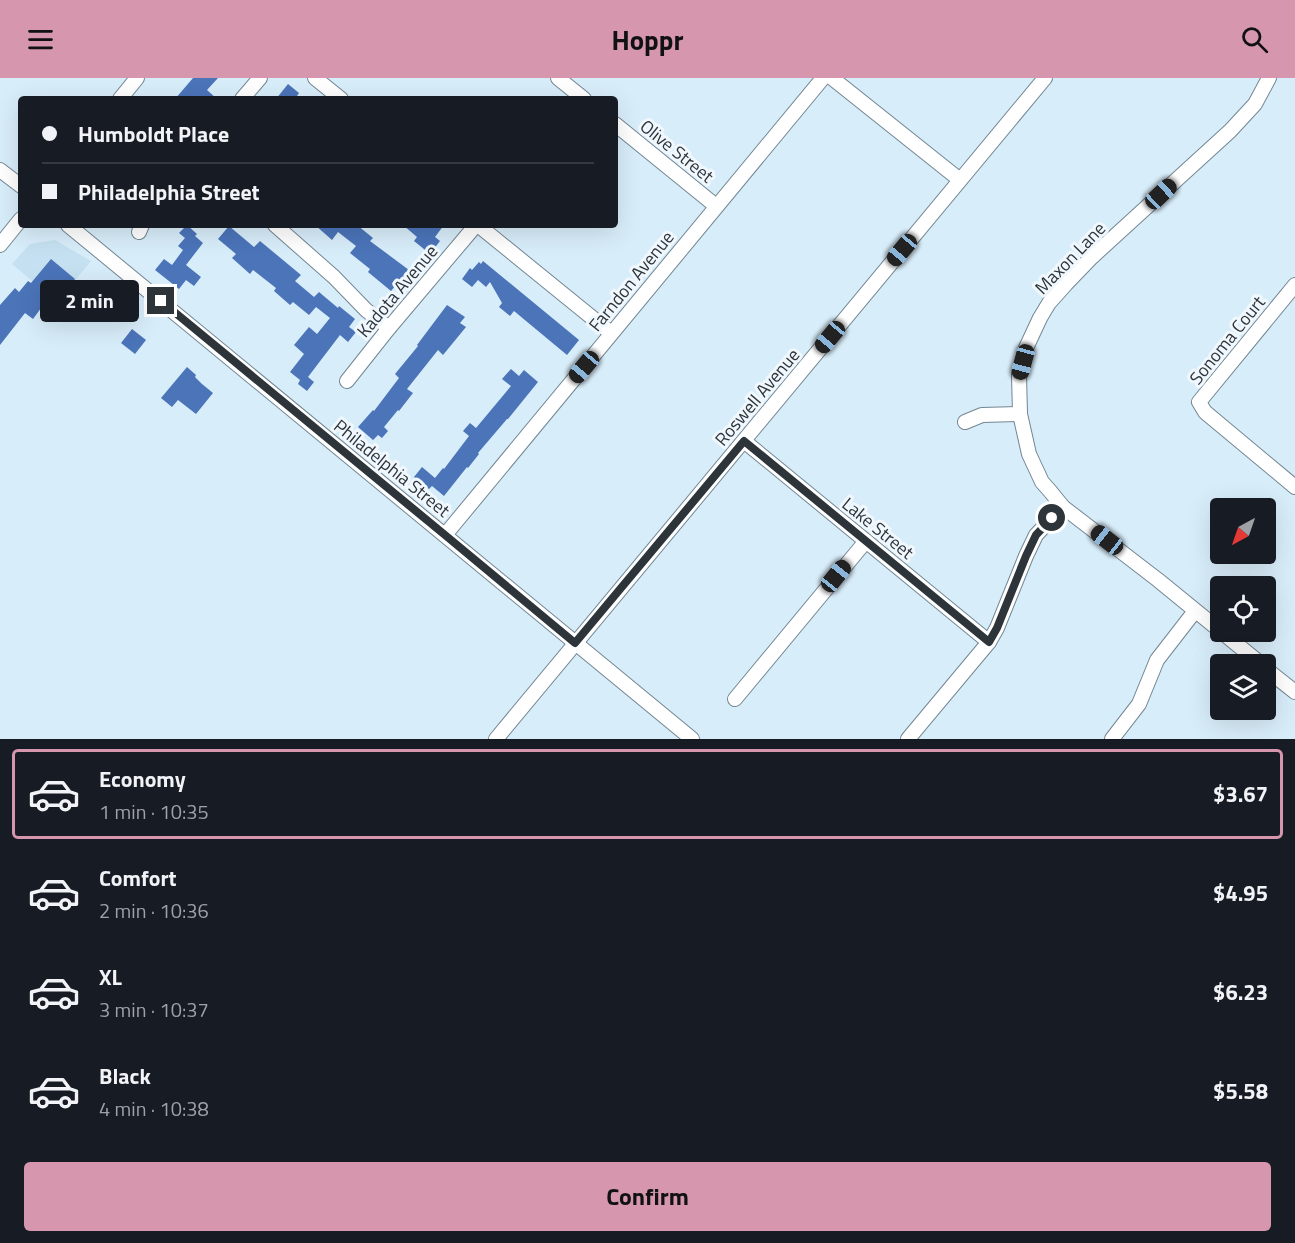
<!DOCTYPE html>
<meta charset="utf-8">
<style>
body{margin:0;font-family:"Titillium Web",sans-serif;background:#242831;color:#f1f3f6;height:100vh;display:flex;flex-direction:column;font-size:22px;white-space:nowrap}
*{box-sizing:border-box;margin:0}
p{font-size:20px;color:#9ea1a6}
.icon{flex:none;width:33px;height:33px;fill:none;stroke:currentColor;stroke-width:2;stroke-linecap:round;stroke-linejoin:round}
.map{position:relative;height:661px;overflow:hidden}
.details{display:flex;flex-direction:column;background:#171b24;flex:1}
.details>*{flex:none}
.banner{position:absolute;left:18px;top:18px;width:600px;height:132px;border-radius:6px;box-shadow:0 6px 24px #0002;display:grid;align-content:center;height:132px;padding:0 24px;background:#171b24}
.needle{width:39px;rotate:220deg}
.buttons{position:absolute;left:1210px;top:420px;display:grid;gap:12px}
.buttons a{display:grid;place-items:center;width:66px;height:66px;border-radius:6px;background:#171b24;box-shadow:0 6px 24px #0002;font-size:30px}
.end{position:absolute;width:27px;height:27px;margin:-14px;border:8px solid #2d353a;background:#fff;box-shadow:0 0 0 3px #fff}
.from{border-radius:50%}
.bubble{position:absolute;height:42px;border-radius:6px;background:#171b24;box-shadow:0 6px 24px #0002;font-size:20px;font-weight:700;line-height:42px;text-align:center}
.car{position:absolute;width:18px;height:36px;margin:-18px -9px;border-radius:8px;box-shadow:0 0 4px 2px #0007;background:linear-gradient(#222 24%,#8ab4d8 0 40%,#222 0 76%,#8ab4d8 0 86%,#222 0)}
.banner b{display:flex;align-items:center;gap:21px;height:57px;font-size:22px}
.banner b+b{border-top:2px solid #363941}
.banner i{width:15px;height:15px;background:#f1f3f6}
ul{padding:10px 0 0;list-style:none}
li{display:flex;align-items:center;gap:18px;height:90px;margin:0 12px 9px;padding:0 12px;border:3px solid transparent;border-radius:6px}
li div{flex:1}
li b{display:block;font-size:22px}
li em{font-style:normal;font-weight:700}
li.current{border-color:#d696ae}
li>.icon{width:54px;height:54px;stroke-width:1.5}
.cta{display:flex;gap:12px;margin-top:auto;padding:12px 24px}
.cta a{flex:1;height:69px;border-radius:6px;background:#d696ae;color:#111;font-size:24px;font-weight:700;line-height:69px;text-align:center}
header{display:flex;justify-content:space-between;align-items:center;height:78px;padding:0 24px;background:#d696ae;color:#111;font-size:27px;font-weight:700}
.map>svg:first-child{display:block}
.built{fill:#c5e1f1}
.building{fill:#4b74b9}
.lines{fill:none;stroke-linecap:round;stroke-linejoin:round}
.minor-casing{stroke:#738692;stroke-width:16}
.minor{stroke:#fff;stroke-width:14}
.route{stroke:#2d353a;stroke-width:8}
.labels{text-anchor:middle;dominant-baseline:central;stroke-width:6;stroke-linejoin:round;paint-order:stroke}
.street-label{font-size:18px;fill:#2d353a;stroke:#f0f8fe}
</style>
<header><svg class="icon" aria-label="menu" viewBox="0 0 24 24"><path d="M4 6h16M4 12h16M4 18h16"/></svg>Hoppr<svg class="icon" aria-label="search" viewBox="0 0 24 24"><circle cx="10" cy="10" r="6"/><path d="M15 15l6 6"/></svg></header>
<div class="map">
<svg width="1295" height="661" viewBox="0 0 1295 661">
<rect width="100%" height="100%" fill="#d8edfa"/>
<polygon class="built" points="55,162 91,183 57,224 12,186 30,166"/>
<g class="building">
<polygon points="193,0 218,0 207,12 217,21 175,21"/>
<polygon points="288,6 299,15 295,21 276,21"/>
<polygon points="187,147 197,156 195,158 203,165 186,187 201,199 194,208 186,202 179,211 155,192 164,181 172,187 183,172 178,168 185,160 179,155"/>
<polygon points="315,147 357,147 373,160 370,163 413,195 406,205 401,201 391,213 368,194 370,191 350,175 356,168 338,154 332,162"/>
<polygon points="403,147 444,147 435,159 440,163 430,176 414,163 417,159"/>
<polygon points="229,148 254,169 260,163 289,187 301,197 295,203 314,219 319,214 338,230 339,228 355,241 349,249 356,254 348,264 340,257 308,299 314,304 307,313 298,306 300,302 290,294 304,276 294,267 309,249 317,256 330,240 316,229 309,237 293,224 290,227 274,213 276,210 253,192 250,196 232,180 236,176 218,161"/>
<polygon points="51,181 75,201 57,224 50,218 33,241 25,235 0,267 0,227 15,210 19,214 28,203 31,205"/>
<polygon points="483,183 579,262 567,277 514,233 510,238 499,229 502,225 490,204 486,209 478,202 472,209 462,201 470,190 472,192 479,184 481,186"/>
<polygon points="447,227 465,239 460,245 466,249 443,277 438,272 407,311 413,315 399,333 398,332 384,349 388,353 382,360 378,357 373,362 358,349 373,332 374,333 399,300 395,296 418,268 417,267"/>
<polygon points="132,251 146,262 135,276 121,265"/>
<polygon points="187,289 196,297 195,299 202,306 213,315 196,336 178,322 172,329 161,320"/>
<polygon points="511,291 519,298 524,292 538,304 508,341 507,341 478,375 479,376 468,390 467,389 444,418 432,408 429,411 414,399 422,389 435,400 443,390 444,391 469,358 463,353 470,345 476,350 511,308 502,301"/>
</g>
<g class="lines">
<defs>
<g id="minor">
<polyline points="315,0 341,21"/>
<polyline points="558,0 584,21"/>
<polyline points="832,0 960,102"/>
<polyline points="120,21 137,0"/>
<polyline points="242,21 260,0"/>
<polyline points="615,46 716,128"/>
<polyline points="0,92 21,108"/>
<polyline points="68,147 692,661"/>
<polyline points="275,147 334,199 366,232 389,250"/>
<polyline points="478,147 611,255"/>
<polyline points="139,154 142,147"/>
<polyline points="0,167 21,141"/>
<polyline points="1295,207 1199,324 1205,334 1295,409"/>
<polyline points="347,303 389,250 476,147"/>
<polyline points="965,344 982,337 1020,336"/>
<polyline points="744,363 989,564"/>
<polyline points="445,457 823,0"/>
<polyline points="1261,586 1158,502 1063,429 1050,413 1042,404 1029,376 1020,336 1019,297 1026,270 1040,240 1049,225 1066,206 1092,179 1230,53 1255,26 1269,0"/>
<polyline points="1266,591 1295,614"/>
<polyline points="735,621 866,463"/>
<polyline points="496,661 1045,0"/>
<polyline points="908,661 989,564 997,550 1026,478 1036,457 1063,429"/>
<polyline points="1112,661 1139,626 1157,582 1195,533"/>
</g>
</defs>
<use href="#minor" class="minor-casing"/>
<use href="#minor" class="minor"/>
</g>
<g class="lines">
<polyline class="route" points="161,223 445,457 575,565 744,363 989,564 997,550 1026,478 1036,457 1052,440"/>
</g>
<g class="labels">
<g class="street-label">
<text transform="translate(677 73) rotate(39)">Olive Street</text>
<text transform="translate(1070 180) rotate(-46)">Maxon Lane</text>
<text transform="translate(631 203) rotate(-51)">Farndon Avenue</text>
<text transform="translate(397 213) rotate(-50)">Kadota Avenue</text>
<text transform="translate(1227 262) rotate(-51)">Sonoma Court</text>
<text transform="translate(757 319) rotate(-50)">Roswell Avenue</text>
<text transform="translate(392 390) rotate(39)">Philadelphia Street</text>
<text transform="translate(878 450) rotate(39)">Lake Street</text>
</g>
</g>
</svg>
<div class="buttons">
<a><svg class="needle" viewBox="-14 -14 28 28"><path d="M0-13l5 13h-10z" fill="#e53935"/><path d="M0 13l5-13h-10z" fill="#9ea1a6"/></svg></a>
<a><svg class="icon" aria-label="locate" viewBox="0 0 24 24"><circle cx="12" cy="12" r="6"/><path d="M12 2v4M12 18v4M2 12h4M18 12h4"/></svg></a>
<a><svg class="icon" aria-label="layers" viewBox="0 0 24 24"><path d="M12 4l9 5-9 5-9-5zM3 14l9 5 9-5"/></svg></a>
</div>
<i class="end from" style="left:1052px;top:440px"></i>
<i class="end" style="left:161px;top:223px"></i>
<div class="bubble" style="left:40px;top:202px;width:99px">2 min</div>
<i class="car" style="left:1161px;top:116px;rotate:47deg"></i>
<i class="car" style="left:902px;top:172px;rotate:220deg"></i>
<i class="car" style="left:830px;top:259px;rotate:220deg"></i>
<i class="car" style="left:1023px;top:284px;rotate:195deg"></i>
<i class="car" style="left:584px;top:289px;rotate:220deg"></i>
<i class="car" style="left:1107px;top:462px;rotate:308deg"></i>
<i class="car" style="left:836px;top:498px;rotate:39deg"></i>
<div class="banner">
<b><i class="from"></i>Humboldt Place</b>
<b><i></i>Philadelphia Street</b>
</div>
</div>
<section class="details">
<ul>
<li class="current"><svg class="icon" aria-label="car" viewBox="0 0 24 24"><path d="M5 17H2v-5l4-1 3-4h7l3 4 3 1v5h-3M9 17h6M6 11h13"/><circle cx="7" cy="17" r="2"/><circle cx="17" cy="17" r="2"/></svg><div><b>Economy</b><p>1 min · 10:35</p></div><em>$3.67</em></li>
<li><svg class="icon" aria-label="car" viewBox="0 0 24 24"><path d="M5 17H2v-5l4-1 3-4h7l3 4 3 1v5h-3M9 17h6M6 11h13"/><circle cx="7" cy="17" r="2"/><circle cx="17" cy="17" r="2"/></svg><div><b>Comfort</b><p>2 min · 10:36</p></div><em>$4.95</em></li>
<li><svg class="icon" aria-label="car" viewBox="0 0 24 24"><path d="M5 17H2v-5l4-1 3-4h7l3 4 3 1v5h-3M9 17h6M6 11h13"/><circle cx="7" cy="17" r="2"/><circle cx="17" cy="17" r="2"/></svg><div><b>XL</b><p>3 min · 10:37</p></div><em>$6.23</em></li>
<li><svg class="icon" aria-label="car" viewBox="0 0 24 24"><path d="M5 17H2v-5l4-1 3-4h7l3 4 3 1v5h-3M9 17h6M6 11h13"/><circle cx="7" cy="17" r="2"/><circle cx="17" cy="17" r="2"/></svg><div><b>Black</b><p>4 min · 10:38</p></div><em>$5.58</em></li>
</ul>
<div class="cta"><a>Confirm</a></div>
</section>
